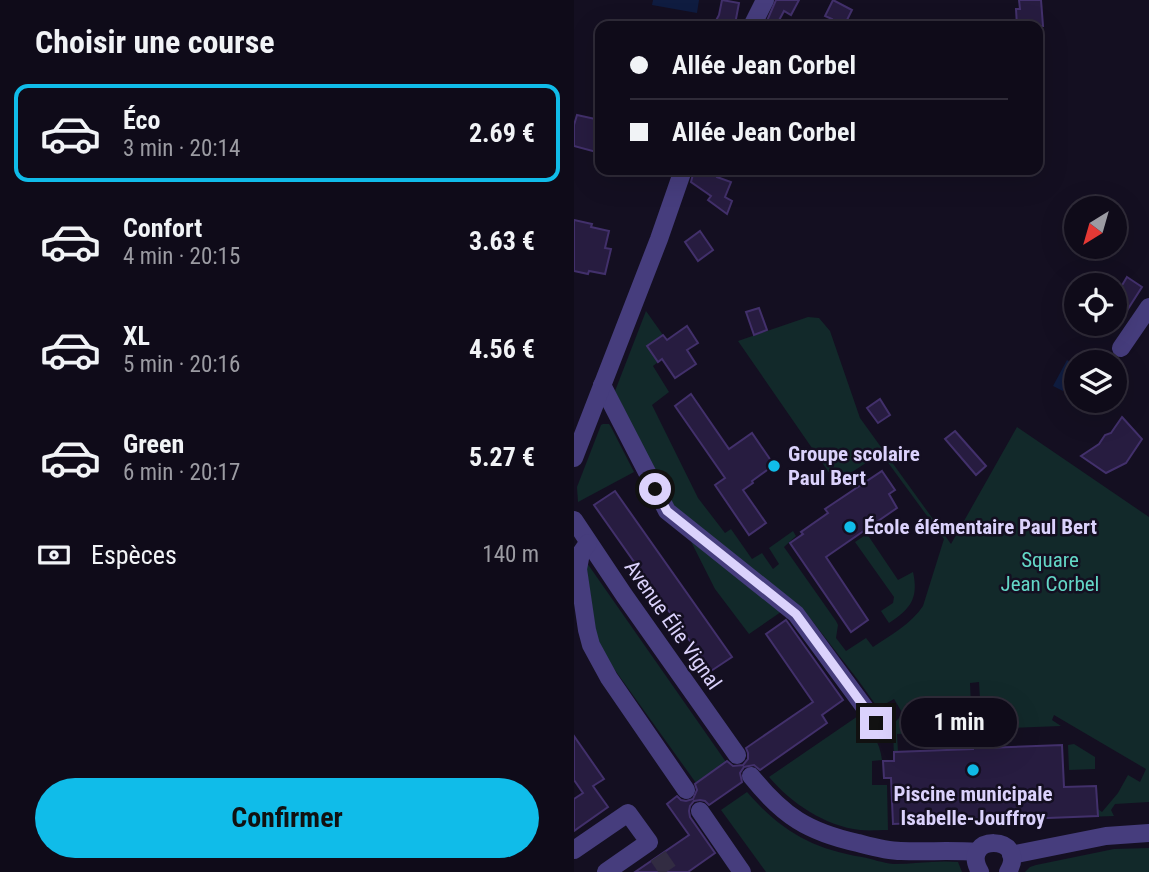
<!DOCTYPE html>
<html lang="fr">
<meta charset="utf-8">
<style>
body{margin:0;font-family:"Roboto Condensed",sans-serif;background:#181422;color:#f1f3f6;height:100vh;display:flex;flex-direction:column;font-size:26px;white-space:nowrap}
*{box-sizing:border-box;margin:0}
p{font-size:23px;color:#9b9ba2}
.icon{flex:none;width:38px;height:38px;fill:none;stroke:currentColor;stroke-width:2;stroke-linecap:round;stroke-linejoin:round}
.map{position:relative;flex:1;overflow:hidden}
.details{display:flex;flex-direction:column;background:#0f0b19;width:574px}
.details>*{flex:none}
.banner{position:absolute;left:21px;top:21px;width:448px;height:154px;border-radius:14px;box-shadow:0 7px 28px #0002,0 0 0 2px #2f2b38;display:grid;align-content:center;height:154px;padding:0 35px;background:#0f0b19}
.needle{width:46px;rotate:217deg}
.buttons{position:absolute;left:490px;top:196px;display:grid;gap:14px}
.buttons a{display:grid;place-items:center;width:63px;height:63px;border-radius:50%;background:#0f0b19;box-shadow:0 7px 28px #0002,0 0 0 2px #2f2b38;font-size:35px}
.end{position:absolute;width:32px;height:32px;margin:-16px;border:9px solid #dbd2fc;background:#111;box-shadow:0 0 0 4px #111}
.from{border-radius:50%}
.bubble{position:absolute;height:49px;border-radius:24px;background:#0f0b19;box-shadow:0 7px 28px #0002,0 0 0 2px #2f2b38;font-size:23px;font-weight:700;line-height:49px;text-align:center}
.banner b{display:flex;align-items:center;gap:24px;height:66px;font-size:26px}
.banner b+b{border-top:2px solid #2f2b38}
.banner i{width:18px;height:18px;background:#f1f3f6}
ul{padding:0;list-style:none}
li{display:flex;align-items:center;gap:21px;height:98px;margin:0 14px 10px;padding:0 21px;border:4px solid transparent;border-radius:14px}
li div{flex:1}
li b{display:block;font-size:26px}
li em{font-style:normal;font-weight:700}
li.active{border-color:#10bce9}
li>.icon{width:63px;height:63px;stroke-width:1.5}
h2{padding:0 35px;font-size:32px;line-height:84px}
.pay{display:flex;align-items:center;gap:18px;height:77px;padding:0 35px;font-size:26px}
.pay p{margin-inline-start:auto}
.action{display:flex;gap:14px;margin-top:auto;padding:14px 35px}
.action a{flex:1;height:80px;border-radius:42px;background:#10bce9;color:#111;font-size:28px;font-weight:700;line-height:80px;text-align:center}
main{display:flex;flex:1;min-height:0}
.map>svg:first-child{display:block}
.green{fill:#12292a;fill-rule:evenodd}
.water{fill:#0f1c40}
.building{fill:#271c40;stroke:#42306b;stroke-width:2}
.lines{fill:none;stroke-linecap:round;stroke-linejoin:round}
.minor-tunnel{stroke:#322c42;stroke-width:18;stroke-dasharray:18 9;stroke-linecap:butt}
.minor{stroke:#463d7d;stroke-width:18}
.route{stroke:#dbd2fc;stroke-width:9}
.poi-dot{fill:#10bce9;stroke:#140f21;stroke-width:2.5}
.labels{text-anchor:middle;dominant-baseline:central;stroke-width:5;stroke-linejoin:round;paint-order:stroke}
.poi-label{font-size:21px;font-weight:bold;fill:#dbd2fc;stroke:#140f21;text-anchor:start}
.park-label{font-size:21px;fill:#63d6c6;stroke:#140f21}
.street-label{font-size:21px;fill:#dbd2fc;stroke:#140f21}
</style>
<main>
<section class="details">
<h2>Choisir une course</h2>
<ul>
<li class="active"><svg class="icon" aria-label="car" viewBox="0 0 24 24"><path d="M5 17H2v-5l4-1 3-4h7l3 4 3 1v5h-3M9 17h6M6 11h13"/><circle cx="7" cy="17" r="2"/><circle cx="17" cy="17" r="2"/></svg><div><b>Éco</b><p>3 min · 20:14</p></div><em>2.69 €</em></li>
<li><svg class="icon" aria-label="car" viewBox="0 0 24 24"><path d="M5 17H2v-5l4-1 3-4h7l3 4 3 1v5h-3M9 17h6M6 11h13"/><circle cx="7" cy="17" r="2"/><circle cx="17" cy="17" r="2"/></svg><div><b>Confort</b><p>4 min · 20:15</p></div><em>3.63 €</em></li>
<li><svg class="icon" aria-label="car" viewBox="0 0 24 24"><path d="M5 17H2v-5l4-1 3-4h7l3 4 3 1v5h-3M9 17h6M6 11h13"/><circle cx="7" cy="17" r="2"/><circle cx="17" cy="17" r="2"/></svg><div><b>XL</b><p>5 min · 20:16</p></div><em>4.56 €</em></li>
<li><svg class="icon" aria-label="car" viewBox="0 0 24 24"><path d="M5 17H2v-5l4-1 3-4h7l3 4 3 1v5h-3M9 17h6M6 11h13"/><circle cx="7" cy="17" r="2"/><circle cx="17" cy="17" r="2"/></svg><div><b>Green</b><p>6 min · 20:17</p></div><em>5.27 €</em></li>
</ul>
<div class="pay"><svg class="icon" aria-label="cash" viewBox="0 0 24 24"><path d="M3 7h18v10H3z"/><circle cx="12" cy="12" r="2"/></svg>Espèces<p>140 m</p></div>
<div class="action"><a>Confirmer</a></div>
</section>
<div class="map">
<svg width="575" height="872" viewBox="0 0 575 872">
<rect width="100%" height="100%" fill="#140f21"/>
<g class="green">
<path d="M72,311L89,335L74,346L84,362L79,366L95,392L78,405L124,498L151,533L157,529L178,559L188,553L199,569L205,564L195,548L219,531L222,536L210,547L262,621L264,625L262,638L272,651L292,638L299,647C317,635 337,624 349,606L370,539L307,453L266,480L258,477L164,341L234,317L245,318L256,331L286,418L377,544L443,427L575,517V802L541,804L537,810L540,816L319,824L318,798L321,778H310L309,761H320L319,724L329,714L320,699L304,708L284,680L229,609L217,605L175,634L141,589L41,391ZM405,682L407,716H413L414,729L487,726L478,720L480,715L572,769L566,782L554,775L544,793L528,812L524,809L522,786L490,787L488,745L411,748L409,730H398V749L324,752L323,734L398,730L396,683Z"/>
<polygon points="29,424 35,424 37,427 60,472 4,502 3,487 27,425"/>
<path d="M293,534L324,580L339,572C345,599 336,609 315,623L307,611L319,603L320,597L281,542Z"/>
<polygon points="13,563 152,762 122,783 28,652 22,635 12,564"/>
<path d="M284,716C296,730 306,741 308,760L298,761V785H313L314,830C305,830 295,831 286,830C251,826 217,803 195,777Z"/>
<polygon points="500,744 521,757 521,769 495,770 494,745"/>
<path d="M173,792C206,830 238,849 288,857C298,859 309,863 319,864C341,864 362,860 384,862L388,872H192L147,810Z"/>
<polygon points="575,848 575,872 451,872 456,867 462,865 540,849"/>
</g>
<g class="water">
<polygon points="79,0 125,0 123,13 78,5"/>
<polygon points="493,360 502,366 489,391 479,386"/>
</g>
<g class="building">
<polygon points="148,0 165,3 162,19 158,26 139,26 145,15"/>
<polygon points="202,0 225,0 217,15 210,11 202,26 198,26 192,23"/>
<polygon points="259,0 278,10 270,26 255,26 258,19 251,16"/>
<polygon points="445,0 467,0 469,26 443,26 442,9 446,9"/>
<polygon points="3,115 26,120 26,153 0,146 0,125"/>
<polygon points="120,170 145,170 143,177 157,182 151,197 158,201 153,214 134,200 137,196 117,182"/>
<polygon points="0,220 18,224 17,227 35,231 31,248 37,249 31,274 15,271 14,274 0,271"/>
<polygon points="126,231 139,250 124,261 111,242"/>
<polygon points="553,277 568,287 552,312 541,304 541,284 547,287"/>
<polygon points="185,308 193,330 180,335 172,312"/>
<polygon points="113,326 124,343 113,350 122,364 101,378 88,359 84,362 73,346 89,335 93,340"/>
<polygon points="117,394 155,449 178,433 200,465 178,481 179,483 169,490 192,523 175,535 141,485 151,478 101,406"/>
<polygon points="306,399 316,415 304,423 293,408"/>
<polygon points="548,417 568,439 552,463 532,473 507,456 525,444 531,435 537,433"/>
<polygon points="381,431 412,466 402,475 371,439"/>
<polygon points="308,471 321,490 315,494 323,508 252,557 294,620 277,632 216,543 229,534 227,532 254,513 251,509"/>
<polygon points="41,491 158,657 137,671 20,505"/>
<polygon points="212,620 269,700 248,715 253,723 186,770 180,765 170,767 166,773 168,782 135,805 131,801 126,800 120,801 116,806 115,811 116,817 141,853 114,872 61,872 115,835 93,804 103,796 107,800 112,801 119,799 123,790 121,784 153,761 159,766 169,765 174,759 174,753 172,748 239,702 192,634"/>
<polygon points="398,730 409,730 411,748 488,745 490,787 522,786 524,816 319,824 317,778 310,778 309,761 320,761 320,752 399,749"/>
<polygon points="0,736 30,779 19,786 34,807 0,831 0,799 9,793 0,780"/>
</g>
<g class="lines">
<polyline class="minor-tunnel" points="84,856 95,872"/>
<g class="minor">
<polyline points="178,26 191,0"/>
<polyline points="547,348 575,307"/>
<polyline points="28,385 93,511 222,614 302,723"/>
<polyline points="0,458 85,239 109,170"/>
<polyline points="0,520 50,595 163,755"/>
<polyline points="14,543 7,553 4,569 13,630 17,645 35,678 112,790"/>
<path d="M177,776C209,816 234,832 284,843C299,847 313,851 327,851C353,852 378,850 403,852"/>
<polyline points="126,811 168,872"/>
<polyline points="0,850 54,813 75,842 32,872"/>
<polyline points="437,855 532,836 575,833"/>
<path d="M406,872C384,833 456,834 434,872"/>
</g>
</g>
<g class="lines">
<polyline class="route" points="81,489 93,511 222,614 302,723"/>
</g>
<g class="poi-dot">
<circle cx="200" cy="466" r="7"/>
<circle cx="276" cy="527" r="7"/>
<circle cx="399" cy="770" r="7"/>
</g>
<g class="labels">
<g class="poi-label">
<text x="214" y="454">Groupe scolaire<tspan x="214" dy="24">Paul Bert</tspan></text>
<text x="290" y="527">École élémentaire Paul Bert</text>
<text x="399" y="794" text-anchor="middle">Piscine municipale<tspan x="399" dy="24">Isabelle-Jouffroy</tspan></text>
</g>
<g class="park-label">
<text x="476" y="560">Square<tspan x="476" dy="24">Jean Corbel</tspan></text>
</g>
<g class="street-label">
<text transform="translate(99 625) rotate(55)">Avenue Élie Vignal</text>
</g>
</g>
</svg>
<div class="buttons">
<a><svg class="needle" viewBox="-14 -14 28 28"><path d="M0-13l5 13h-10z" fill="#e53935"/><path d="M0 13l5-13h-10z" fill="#9b9ba2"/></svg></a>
<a><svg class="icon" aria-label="locate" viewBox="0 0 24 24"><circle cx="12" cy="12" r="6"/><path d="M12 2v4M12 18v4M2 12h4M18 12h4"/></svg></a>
<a><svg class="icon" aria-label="layers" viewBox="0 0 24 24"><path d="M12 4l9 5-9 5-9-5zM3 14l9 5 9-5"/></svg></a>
</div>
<i class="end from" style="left:81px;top:489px"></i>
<i class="end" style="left:302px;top:723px"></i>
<div class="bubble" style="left:327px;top:698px;width:116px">1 min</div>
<div class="banner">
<b><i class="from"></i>Allée Jean Corbel</b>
<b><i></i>Allée Jean Corbel</b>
</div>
</div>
</main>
